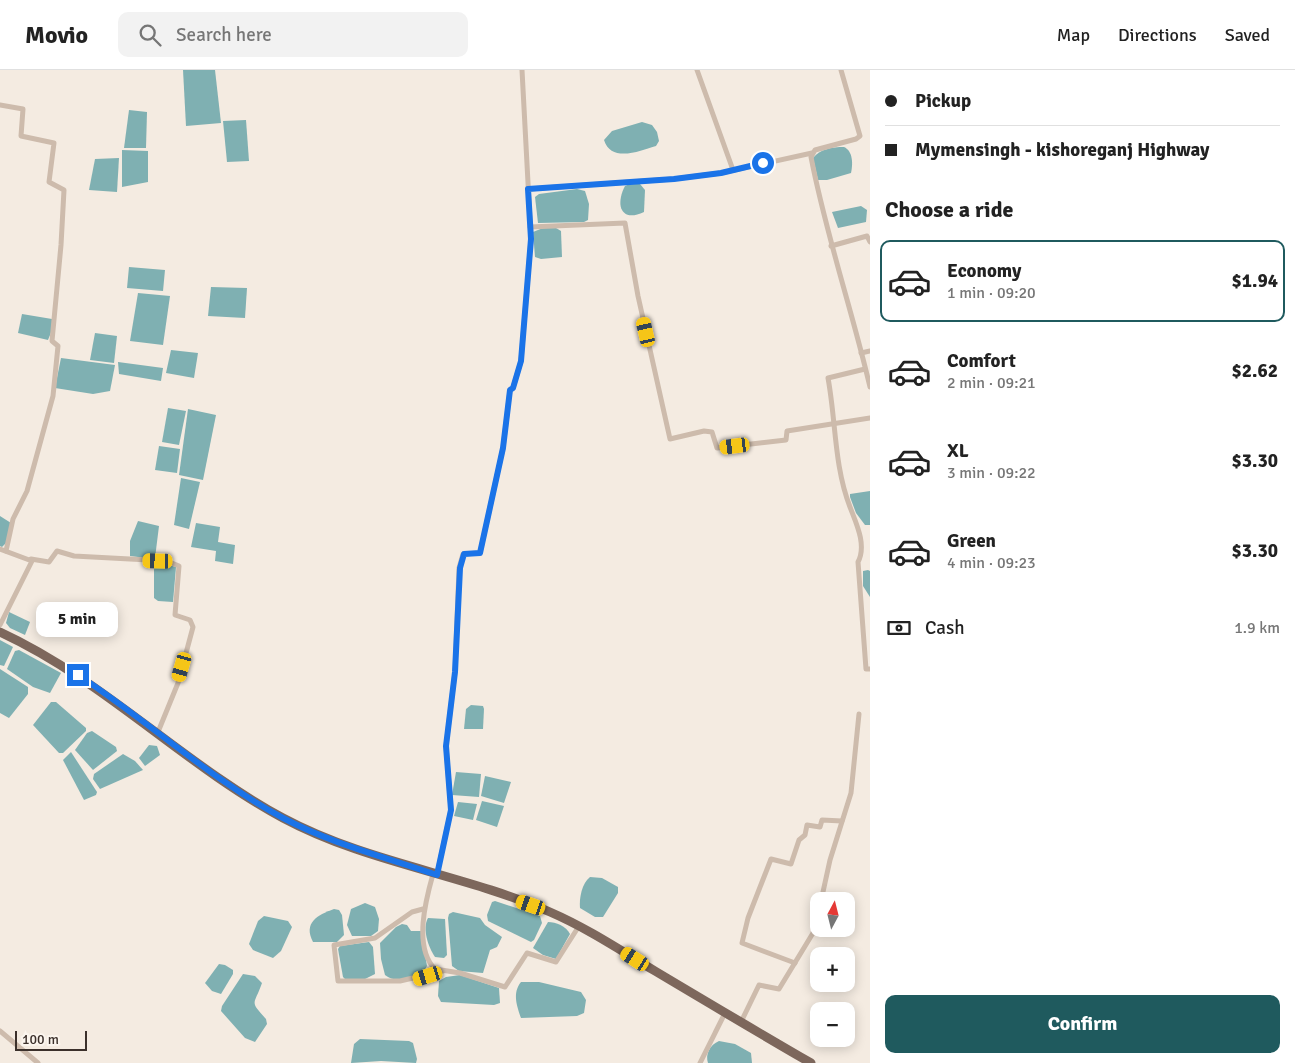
<!DOCTYPE html>
<meta charset="utf-8">
<style>
body{margin:0;font-family:Signika,sans-serif;background:#f2f2f2;color:#222;height:100vh;display:flex;flex-direction:column;font-size:19px;white-space:nowrap}
*{box-sizing:border-box;margin:0}
p{font-size:16px;color:#767676}
.icon{flex:none;width:28px;height:28px;fill:none;stroke:currentColor;stroke-width:2;stroke-linecap:round;stroke-linejoin:round}
.map{position:relative;flex:1;overflow:hidden}
.sheet{display:flex;flex-direction:column;background:#fff;width:425px}
.sheet>*{flex:none}
.guide{display:grid;align-content:center;height:110px;padding:0 15px;background:#fff}
.needle{width:32px;rotate:7deg}
.fabs{position:absolute;left:810px;top:822px;display:grid;gap:10px}
.fabs a{display:grid;place-items:center;width:45px;height:45px;border-radius:10px;background:#fff;box-shadow:0 2px 12px #0003;font-size:25px}
.scale{position:absolute;left:15px;bottom:12px;width:72px;box-sizing:border-box;padding-left:5px;border:2px solid #3b302b;border-top:0;font-size:14px;line-height:18px;white-space:nowrap;color:#3b302b;-webkit-text-stroke:4px #fbf5ee;paint-order:stroke}
.end{position:absolute;width:22px;height:22px;margin:-11px;border:6px solid #1a73e8;background:#fff;box-shadow:0 0 0 2px #fff}
.from{border-radius:50%}
.bubble{position:absolute;height:35px;border-radius:10px;background:#fff;box-shadow:0 2px 12px #0003;font-size:16px;font-weight:800;line-height:35px;text-align:center}
.car{position:absolute;width:15px;height:30px;margin:-15px -8px;border-radius:6px;box-shadow:0 0 4px 1px #0007;background:linear-gradient(#f5c518 24%,#345 0 40%,#f5c518 0 76%,#345 0 86%,#f5c518 0)}
.guide b{display:flex;align-items:center;gap:18px;height:48px;font-size:19px}
.guide b+b{border-top:1px solid #e0e0e0}
.guide i{width:12px;height:12px;background:#222}
ul{padding:0;list-style:none}
li{display:flex;align-items:center;gap:15px;height:82px;margin:0 10px 8px;padding:0 5px;border:2px solid transparent;border-radius:10px}
li div{flex:1}
li b{display:block;font-size:19px}
li em{font-style:normal;font-weight:800}
li.current{border-color:#1f5a5e}
li>.icon{width:45px;height:45px;stroke-width:1.5}
h2{padding:0 15px;font-size:22px;line-height:60px}
.pay{display:flex;align-items:center;gap:12px;height:55px;padding:0 15px;font-size:19px}
.pay p{margin-inline-start:auto}
.action{display:flex;gap:10px;margin-top:auto;padding:10px 15px}
.action a{flex:1;height:58px;border-radius:10px;background:#1f5a5e;color:#fff;font-size:20px;font-weight:800;line-height:58px;text-align:center}
header{display:flex;align-items:center;gap:30px;box-sizing:border-box;height:70px;padding:0 25px;background:#fff;border-bottom:1px solid #e0e0e0}
header strong{font-size:24px}
nav{display:flex;gap:28px;margin-inline-start:auto;font-size:18px}
.search{width:350px;height:45px;background:#f2f2f2;display:flex;align-items:center;gap:12px;box-sizing:border-box;padding:0 18px;border-radius:10px;color:#767676;font-size:19px}
main{display:flex;flex:1;min-height:0}
.map>svg:first-child{display:block}
.water{fill:#7fb0b2}
.lines{fill:none;stroke-linecap:round;stroke-linejoin:round}
.minor{stroke:#cdbbac;stroke-width:5}
.primary{stroke:#7d675c;stroke-width:9}
.route{stroke:#1a73e8;stroke-width:6}
</style>
<header>
<strong>Movio</strong>
<div class="search"><svg class="icon" aria-label="search" viewBox="0 0 24 24"><circle cx="10" cy="10" r="6"/><path d="M15 15l6 6"/></svg>Search here</div>
<nav><a>Map</a><a>Directions</a><a>Saved</a></nav>
</header>
<main>
<div class="map">
<svg width="870" height="993" viewBox="0 0 870 993">
<rect width="100%" height="100%" fill="#f4ebe1"/>
<g class="water">
<polygon points="183,0 215,0 221,53 186,56"/>
<polygon points="129,40 147,42 146,78 124,78"/>
<polygon points="246,50 249,91 227,92 223,51"/>
<path d="M642,52L652,55L657,62L659,71L656,76C640,81 611,93 604,70L612,61Z"/>
<path d="M844,77C853,81 853,94 851,103L827,110H818L813,88C820,79 832,77 844,77Z"/>
<polygon points="122,80 148,81 148,112 122,117"/>
<polygon points="119,88 117,122 89,120 95,89"/>
<path d="M630,114H640L645,120L644,142C621,153 615,135 625,116Z"/>
<polygon points="577,119 585,121 589,134 588,150 584,152 538,153 535,127 539,124"/>
<polygon points="861,136 867,140 866,152 838,158 832,142"/>
<polygon points="543,158 556,158 561,161 562,187 541,189 535,187 533,162"/>
<polygon points="129,197 165,200 163,221 127,218"/>
<polygon points="211,217 247,218 245,248 208,246"/>
<polygon points="138,223 170,226 163,275 130,271"/>
<polygon points="22,244 52,249 52,260 48,270 18,263"/>
<polygon points="95,263 117,266 114,293 90,290"/>
<polygon points="171,280 198,283 194,308 166,303"/>
<polygon points="61,288 115,295 110,321 93,324 55,318"/>
<polygon points="118,292 163,298 161,311 119,304"/>
<polygon points="168,338 186,341 179,375 162,372"/>
<polygon points="188,339 216,345 203,410 179,405"/>
<polygon points="159,376 180,379 177,403 155,400"/>
<polygon points="181,408 200,412 189,459 174,455"/>
<polygon points="870,421 870,455 865,455 856,443 850,427 850,424"/>
<polygon points="0,446 11,453 6,473 2,477 0,476"/>
<polygon points="138,451 159,456 155,488 153,489 130,486 130,471"/>
<polygon points="196,453 220,457 218,472 235,475 233,494 215,491 216,481 191,477"/>
<polygon points="158,492 176,497 173,532 158,531 154,528 154,498"/>
<polygon points="868,500 870,501 870,527 863,516 863,501"/>
<polygon points="9,542 30,552 25,565 10,558 6,553"/>
<polygon points="0,570 13,577 4,596 0,595"/>
<polygon points="19,580 61,603 50,623 33,617 7,599 15,581"/>
<polygon points="0,599 28,617 28,624 9,648 0,643"/>
<polygon points="51,632 56,632 86,658 86,661 63,683 59,683 33,655"/>
<polygon points="471,635 483,636 484,639 483,659 464,659 466,639"/>
<polygon points="92,661 116,677 117,681 93,700 75,680 87,663"/>
<polygon points="149,675 157,676 160,685 145,696 139,688"/>
<polygon points="71,682 97,722 96,725 84,730 63,690"/>
<polygon points="123,684 135,691 143,700 100,719 93,709 94,704"/>
<polygon points="456,702 481,704 479,727 452,725"/>
<polygon points="485,706 511,712 504,733 481,726"/>
<polygon points="482,731 504,736 497,757 476,750"/>
<polygon points="458,732 477,734 473,750 454,746"/>
<path d="M590,807L602,808L618,817V823L603,847H595L580,838C579,828 582,813 590,807Z"/>
<polygon points="495,831 540,846 542,853 534,870 531,872 488,851 487,845 492,832"/>
<polygon points="365,833 375,837 379,849 378,861 371,866 352,866 347,855 351,839"/>
<path d="M334,839L339,840L342,845L344,865L337,872H313C303,853 317,845 334,839Z"/>
<polygon points="453,842 480,848 485,855 502,867 497,877 490,880 483,903 459,901 452,896 448,848 449,844"/>
<polygon points="264,846 288,851 292,857 281,881 273,888 253,880 249,874 258,851"/>
<path d="M428,848L445,849L447,885L444,888L435,887C428,877 422,858 428,848Z"/>
<path d="M548,852C556,852 566,856 570,864L556,889L543,885L533,878Z"/>
<path d="M402,854L407,855L411,861H421L427,896L424,901C412,906 397,915 385,905L381,889L380,873L396,857Z"/>
<polygon points="369,872 373,877 375,904 365,909 346,910 343,907 338,879 340,876"/>
<polygon points="219,894 225,895 233,900 233,904 221,924 212,921 205,913"/>
<path d="M243,904L255,906L262,913C254,936 249,930 266,949L267,954L255,972L245,968L221,941L222,936Z"/>
<polygon points="460,905 499,918 500,933 494,935 441,932 438,926 439,911 446,907"/>
<path d="M521,912H539L581,922L586,930L584,943L577,946L521,948C517,936 512,923 521,912Z"/>
<polygon points="360,969 409,971 413,973 417,989 416,993 381,991 351,993 354,974"/>
<path d="M719,971L735,974L751,983L752,993H708C705,984 710,975 719,971Z"/>
</g>
<g class="lines">
<g class="minor">
<polyline points="697,0 733,100"/>
<path d="M841,0L860,66L856,69L815,80L811,87C826,165 852,240 870,317"/>
<polyline points="0,35 23,39 21,66 54,73 49,112 64,120 61,175 52,271 58,276 53,326 27,421 13,449 6,481"/>
<polyline points="529,119 673,109 721,103 812,83"/>
<polyline points="530,157 625,153 638,226 670,369 704,361 712,362 717,378 786,370 787,361 870,348"/>
<polyline points="831,176 867,166 870,172"/>
<polyline points="861,283 870,281"/>
<path d="M865,299L828,308C836,351 834,396 850,437C856,453 867,475 858,492L866,599H870"/>
<polyline points="0,479 32,491 0,555"/>
<polyline points="31,489 49,492 57,481 74,486 167,491 179,496 175,545 190,550 193,557 178,613 158,662"/>
<path d="M433,804C426,829 413,877 435,899L460,903L505,917L527,883L556,892L579,856"/>
<polyline points="437,804 451,740 446,676 455,602 459,498 463,484 480,483 503,378 510,320 513,318 521,291 531,169 522,0"/>
<polyline points="821,831 830,790 851,723 859,644"/>
<polyline points="423,839 412,842 375,868 334,875 338,911 400,911 443,901"/>
<polyline points="795,893 742,873 748,848 771,789 791,794 799,770 805,765 807,755 820,757 822,750 842,751"/>
<polyline points="741,952 759,915 779,919 813,863 819,842"/>
<polyline points="0,961 38,993"/>
<polyline points="700,993 725,943"/>
</g>
<path class="primary" d="M0,562C104,610 183,694 283,748C367,793 463,804 550,842C587,858 620,880 655,901C707,932 759,963 811,993"/>
</g>
<g class="lines">
<path class="route" d="M78,605C147,650 210,709 283,748C332,774 385,787 437,805L451,740L446,676L455,602L460,498L464,484L480,483L503,378L510,320L513,318L521,291L531,169L528,119L674,109L721,103L763,93"/>
</g>
</svg>
<div class="fabs">
<a><svg class="needle" viewBox="-14 -14 28 28"><path d="M0-13l5 13h-10z" fill="#e53935"/><path d="M0 13l5-13h-10z" fill="#767676"/></svg></a>
<a>+</a>
<a>−</a>
</div>
<div class="scale">100 m</div>
<i class="end from" style="left:763px;top:93px"></i>
<i class="end" style="left:78px;top:605px"></i>
<div class="bubble" style="left:36px;top:532px;width:82px">5 min</div>
<i class="car" style="left:646px;top:262px;rotate:347deg"></i>
<i class="car" style="left:735px;top:376px;rotate:263deg"></i>
<i class="car" style="left:158px;top:491px;rotate:271deg"></i>
<i class="car" style="left:182px;top:597px;rotate:196deg"></i>
<i class="car" style="left:531px;top:835px;rotate:289deg"></i>
<i class="car" style="left:635px;top:889px;rotate:302deg"></i>
<i class="car" style="left:428px;top:906px;rotate:253deg"></i>
</div>
<section class="sheet">
<div class="guide">
<b><i class="from"></i>Pickup</b>
<b><i></i>Mymensingh - kishoreganj Highway</b>
</div>
<h2>Choose a ride</h2>
<ul>
<li class="current"><svg class="icon" aria-label="car" viewBox="0 0 24 24"><path d="M5 17H2v-5l4-1 3-4h7l3 4 3 1v5h-3M9 17h6M6 11h13"/><circle cx="7" cy="17" r="2"/><circle cx="17" cy="17" r="2"/></svg><div><b>Economy</b><p>1 min · 09:20</p></div><em>$1.94</em></li>
<li><svg class="icon" aria-label="car" viewBox="0 0 24 24"><path d="M5 17H2v-5l4-1 3-4h7l3 4 3 1v5h-3M9 17h6M6 11h13"/><circle cx="7" cy="17" r="2"/><circle cx="17" cy="17" r="2"/></svg><div><b>Comfort</b><p>2 min · 09:21</p></div><em>$2.62</em></li>
<li><svg class="icon" aria-label="car" viewBox="0 0 24 24"><path d="M5 17H2v-5l4-1 3-4h7l3 4 3 1v5h-3M9 17h6M6 11h13"/><circle cx="7" cy="17" r="2"/><circle cx="17" cy="17" r="2"/></svg><div><b>XL</b><p>3 min · 09:22</p></div><em>$3.30</em></li>
<li><svg class="icon" aria-label="car" viewBox="0 0 24 24"><path d="M5 17H2v-5l4-1 3-4h7l3 4 3 1v5h-3M9 17h6M6 11h13"/><circle cx="7" cy="17" r="2"/><circle cx="17" cy="17" r="2"/></svg><div><b>Green</b><p>4 min · 09:23</p></div><em>$3.30</em></li>
</ul>
<div class="pay"><svg class="icon" aria-label="cash" viewBox="0 0 24 24"><path d="M3 7h18v10H3z"/><circle cx="12" cy="12" r="2"/></svg>Cash<p>1.9 km</p></div>
<div class="action"><a>Confirm</a></div>
</section>
</main>
